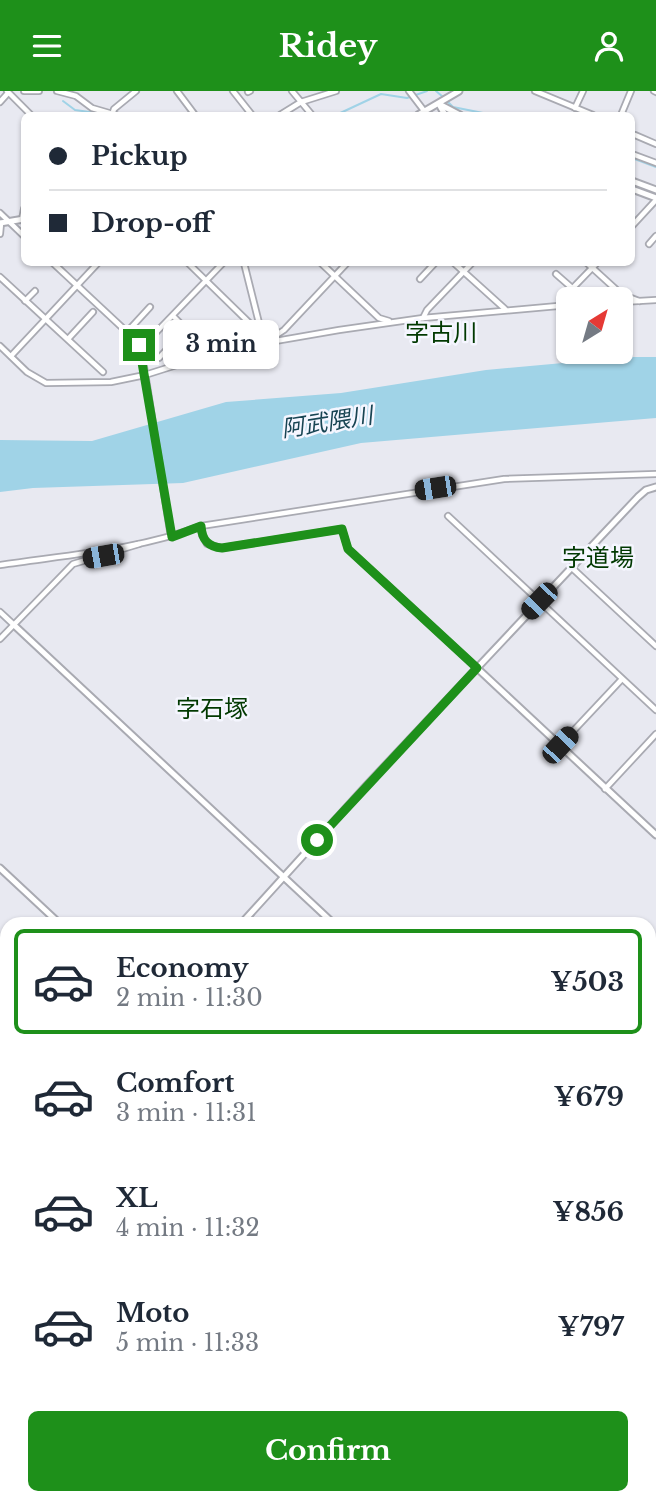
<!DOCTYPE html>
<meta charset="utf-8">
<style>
body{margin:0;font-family:"Libre Baskerville","Noto Sans JP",serif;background:#f2f2f3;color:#1f2937;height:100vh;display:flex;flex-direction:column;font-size:26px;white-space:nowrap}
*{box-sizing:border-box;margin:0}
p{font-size:23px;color:#747a83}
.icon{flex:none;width:38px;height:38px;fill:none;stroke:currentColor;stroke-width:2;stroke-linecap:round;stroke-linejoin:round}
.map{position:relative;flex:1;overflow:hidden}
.details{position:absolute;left:0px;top:826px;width:656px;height:588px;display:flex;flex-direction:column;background:#fff;border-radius:21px 21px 0 0;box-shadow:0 2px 5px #0004}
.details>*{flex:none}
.guide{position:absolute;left:21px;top:21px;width:614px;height:154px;border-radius:10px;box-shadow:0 2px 5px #0004;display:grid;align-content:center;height:154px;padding:0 28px;background:#fff}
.needle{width:46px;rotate:37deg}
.fabs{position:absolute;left:556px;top:196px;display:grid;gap:14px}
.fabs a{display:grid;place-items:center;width:77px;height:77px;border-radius:10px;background:#fff;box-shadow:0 2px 5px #0004;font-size:35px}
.end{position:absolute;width:32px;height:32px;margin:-16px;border:9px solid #1e901a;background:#fff;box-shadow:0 0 0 4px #fff}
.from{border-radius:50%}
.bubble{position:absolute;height:49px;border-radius:10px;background:#fff;box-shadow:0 2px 5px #0004;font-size:23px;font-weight:800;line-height:49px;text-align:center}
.car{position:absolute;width:21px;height:42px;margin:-21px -10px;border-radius:9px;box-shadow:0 0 5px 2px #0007;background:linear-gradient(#222 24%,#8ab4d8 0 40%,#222 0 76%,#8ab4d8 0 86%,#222 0)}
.guide b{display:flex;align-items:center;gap:24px;height:66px;font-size:26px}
.guide b+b{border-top:2px solid #e0e1e3}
.guide i{width:18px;height:18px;background:#1f2937}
ul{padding:12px 0 0;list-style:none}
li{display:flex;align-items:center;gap:21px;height:105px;margin:0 14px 10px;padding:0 14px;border:4px solid transparent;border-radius:10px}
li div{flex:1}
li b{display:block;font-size:26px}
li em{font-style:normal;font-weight:800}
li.on{border-color:#1e901a}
li>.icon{width:63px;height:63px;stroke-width:1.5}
.primary-button{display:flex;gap:14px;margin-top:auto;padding:14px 28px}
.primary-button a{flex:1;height:80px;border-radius:10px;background:#1e901a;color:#fff;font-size:28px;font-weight:800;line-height:80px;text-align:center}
header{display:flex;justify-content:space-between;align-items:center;height:91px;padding:0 28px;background:#1e901a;color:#fff;font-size:32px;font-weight:800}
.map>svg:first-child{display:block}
.water{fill:#a0d3e7}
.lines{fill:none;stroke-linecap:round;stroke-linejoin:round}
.stream{stroke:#a0d3e7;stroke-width:2}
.river{stroke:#a0d3e7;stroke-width:10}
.minor-casing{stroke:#a9aab2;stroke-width:8}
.tertiary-casing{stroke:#a9aab2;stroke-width:9}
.minor{stroke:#fff;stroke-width:4.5}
.tertiary{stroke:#fff;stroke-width:5}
.route{stroke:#1e901a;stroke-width:9}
.labels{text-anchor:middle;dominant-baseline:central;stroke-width:5;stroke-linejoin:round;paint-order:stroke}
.water-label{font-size:23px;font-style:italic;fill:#184453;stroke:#f5f6ff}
.quarter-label{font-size:24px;fill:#013901;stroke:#f5f6ff}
</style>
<header><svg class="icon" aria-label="menu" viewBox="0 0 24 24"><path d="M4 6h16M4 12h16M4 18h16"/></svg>Ridey<svg class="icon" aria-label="person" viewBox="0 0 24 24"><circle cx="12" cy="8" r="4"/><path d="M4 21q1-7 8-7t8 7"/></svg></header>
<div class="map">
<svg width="656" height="1414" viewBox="0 0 656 1414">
<rect width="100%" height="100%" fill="#e8e9f1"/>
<polygon class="water" points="629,266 656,266 656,327 361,352 183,392 33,397 0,401 0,349 92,350 226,311 341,302 486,279"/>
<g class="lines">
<g class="stream">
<polyline points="436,0 443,6"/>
<polyline points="63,10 75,19 104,23"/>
<polyline points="447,10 453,16 493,24"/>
<polyline points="336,24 381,3 407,7 427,0"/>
<polyline points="632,67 656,76"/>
</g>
<g class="river">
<polyline points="649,1201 656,1193"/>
<polyline points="482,1414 488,1407"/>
</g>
<defs>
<g id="minor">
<polyline points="7,0 31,24"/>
<polyline points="24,0 39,0"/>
<polyline points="57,0 76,5 92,17 116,24"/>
<polyline points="177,0 195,24"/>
<polyline points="233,0 252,24"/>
<polyline points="292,0 312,24"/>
<polyline points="409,0 425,21"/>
<polyline points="535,0 593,24"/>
<polyline points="654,0 656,1"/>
<polyline points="248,1 250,0"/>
<polyline points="0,11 8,2"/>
<polyline points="575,17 583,0"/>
<polyline points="112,24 114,18 136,0"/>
<polyline points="280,24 301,11 336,0"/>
<polyline points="621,24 631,0"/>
<polyline points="635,44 656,53"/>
<polyline points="632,63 656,72"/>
<polyline points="0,122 24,145"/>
<polyline points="22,129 24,118"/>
<polyline points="632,135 656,109"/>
<polyline points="0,143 1,132"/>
<polyline points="649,153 656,145"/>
<polyline points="53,172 127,241 141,257 171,446"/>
<polyline points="188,172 269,251"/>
<polyline points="244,172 261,240"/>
<polyline points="321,172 379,227 389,230"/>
<polyline points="454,172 505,218"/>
<polyline points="587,172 621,203 639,210"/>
<polyline points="556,183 572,197"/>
<polyline points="0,186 103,281"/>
<polyline points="420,188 435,172"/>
<polyline points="25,210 35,200"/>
<polyline points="621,211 656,209"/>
<polyline points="559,214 564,206 597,172"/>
<polyline points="423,227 427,219 472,172"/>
<polyline points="127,241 150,216"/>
<polyline points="68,248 93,221"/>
<polyline points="269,249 284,239 347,172"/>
<polyline points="0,255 27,281 46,292 111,291 145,284 224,259 339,239 423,227 569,214"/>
<polyline points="141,257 223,172"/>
<polyline points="142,257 152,266 159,267 184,240 184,236 173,225"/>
<polyline points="11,265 98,172"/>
<polyline points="448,425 656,619"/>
<polyline points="201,435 202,444 207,453 222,457 342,438 348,458 477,577"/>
<path d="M0,474C67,464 138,459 201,435L504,388L656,383"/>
<polyline points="571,476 656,555"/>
<polyline points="0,521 14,534"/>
<polyline points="0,548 73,473 139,453"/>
<polyline points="560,654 622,588"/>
<polyline points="605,698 656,643"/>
<polyline points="2,896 7,901"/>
<polyline points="0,897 7,891"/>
<polyline points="0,1022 7,1029"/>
<polyline points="0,1084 7,1083"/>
<polyline points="0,1178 7,1177"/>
<polyline points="0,1270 7,1270"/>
<polyline points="649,1291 656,1287"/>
<polyline points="0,1364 7,1364"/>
<polyline points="227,1407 230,1414"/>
<polyline points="561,1407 572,1414"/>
<polyline points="456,1414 462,1407"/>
<polyline points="533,1414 538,1407"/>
</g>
<g id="tertiary">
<polyline points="439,13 460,24"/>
<polyline points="439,13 445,24"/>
<polyline points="418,24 459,0"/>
<polyline points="632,90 656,99"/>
<polyline points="632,98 656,107"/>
<polyline points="0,132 24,128"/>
<polyline points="14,534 334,833"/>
<polyline points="477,577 656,744"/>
<polyline points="0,777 60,833"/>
<polyline points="241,833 367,694 638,406 646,399 656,396"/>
<polyline points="0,1051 7,1047"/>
<polyline points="649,1058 656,1048"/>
<polyline points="42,1407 42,1414"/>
<polyline points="215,1414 224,1407"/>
<polyline points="335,1414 342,1407"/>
</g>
</defs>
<use href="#minor" class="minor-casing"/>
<use href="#tertiary" class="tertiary-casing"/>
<use href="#minor" class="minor"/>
<use href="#tertiary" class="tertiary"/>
</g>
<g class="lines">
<path class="route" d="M139,254L172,446L201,435C202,449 208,456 222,457L342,438L348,458L477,577L317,749"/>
</g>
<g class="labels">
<g class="water-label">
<text transform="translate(327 331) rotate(-9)">阿武隈川</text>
</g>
<g class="quarter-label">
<text x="441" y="241">字古川</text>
<text x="598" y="466">字道場</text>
<text x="212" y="617">字石塚</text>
</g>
</g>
</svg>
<div class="fabs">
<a><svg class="needle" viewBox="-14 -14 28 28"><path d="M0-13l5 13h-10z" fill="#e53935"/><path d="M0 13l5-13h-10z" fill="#747a83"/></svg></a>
</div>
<i class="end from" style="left:317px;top:749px"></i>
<i class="end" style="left:139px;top:254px"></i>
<div class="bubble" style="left:163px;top:229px;width:116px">3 min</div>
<i class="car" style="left:435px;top:397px;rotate:261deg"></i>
<i class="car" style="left:103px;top:465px;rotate:260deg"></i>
<i class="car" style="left:539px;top:510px;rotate:224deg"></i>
<i class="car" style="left:560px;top:654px;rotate:43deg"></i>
<div class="guide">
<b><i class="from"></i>Pickup</b>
<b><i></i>Drop-off</b>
</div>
<section class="details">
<ul>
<li class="on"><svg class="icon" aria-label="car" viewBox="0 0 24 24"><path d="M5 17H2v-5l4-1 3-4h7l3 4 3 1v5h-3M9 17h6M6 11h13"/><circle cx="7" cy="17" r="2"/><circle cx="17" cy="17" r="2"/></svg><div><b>Economy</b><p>2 min · 11:30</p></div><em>¥503</em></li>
<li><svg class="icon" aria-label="car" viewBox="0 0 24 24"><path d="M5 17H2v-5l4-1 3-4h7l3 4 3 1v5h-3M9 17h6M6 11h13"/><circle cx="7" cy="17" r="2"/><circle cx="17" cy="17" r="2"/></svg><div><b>Comfort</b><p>3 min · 11:31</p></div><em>¥679</em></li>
<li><svg class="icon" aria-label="car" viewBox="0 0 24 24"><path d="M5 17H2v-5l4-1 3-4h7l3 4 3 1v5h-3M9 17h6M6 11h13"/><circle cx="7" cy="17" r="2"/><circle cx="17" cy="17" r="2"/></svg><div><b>XL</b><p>4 min · 11:32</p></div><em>¥856</em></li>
<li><svg class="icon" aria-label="car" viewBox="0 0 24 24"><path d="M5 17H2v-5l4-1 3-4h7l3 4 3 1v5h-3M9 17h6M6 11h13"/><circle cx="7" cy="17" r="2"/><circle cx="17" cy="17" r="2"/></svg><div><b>Moto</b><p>5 min · 11:33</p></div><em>¥797</em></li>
</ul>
<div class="primary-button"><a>Confirm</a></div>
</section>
</div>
